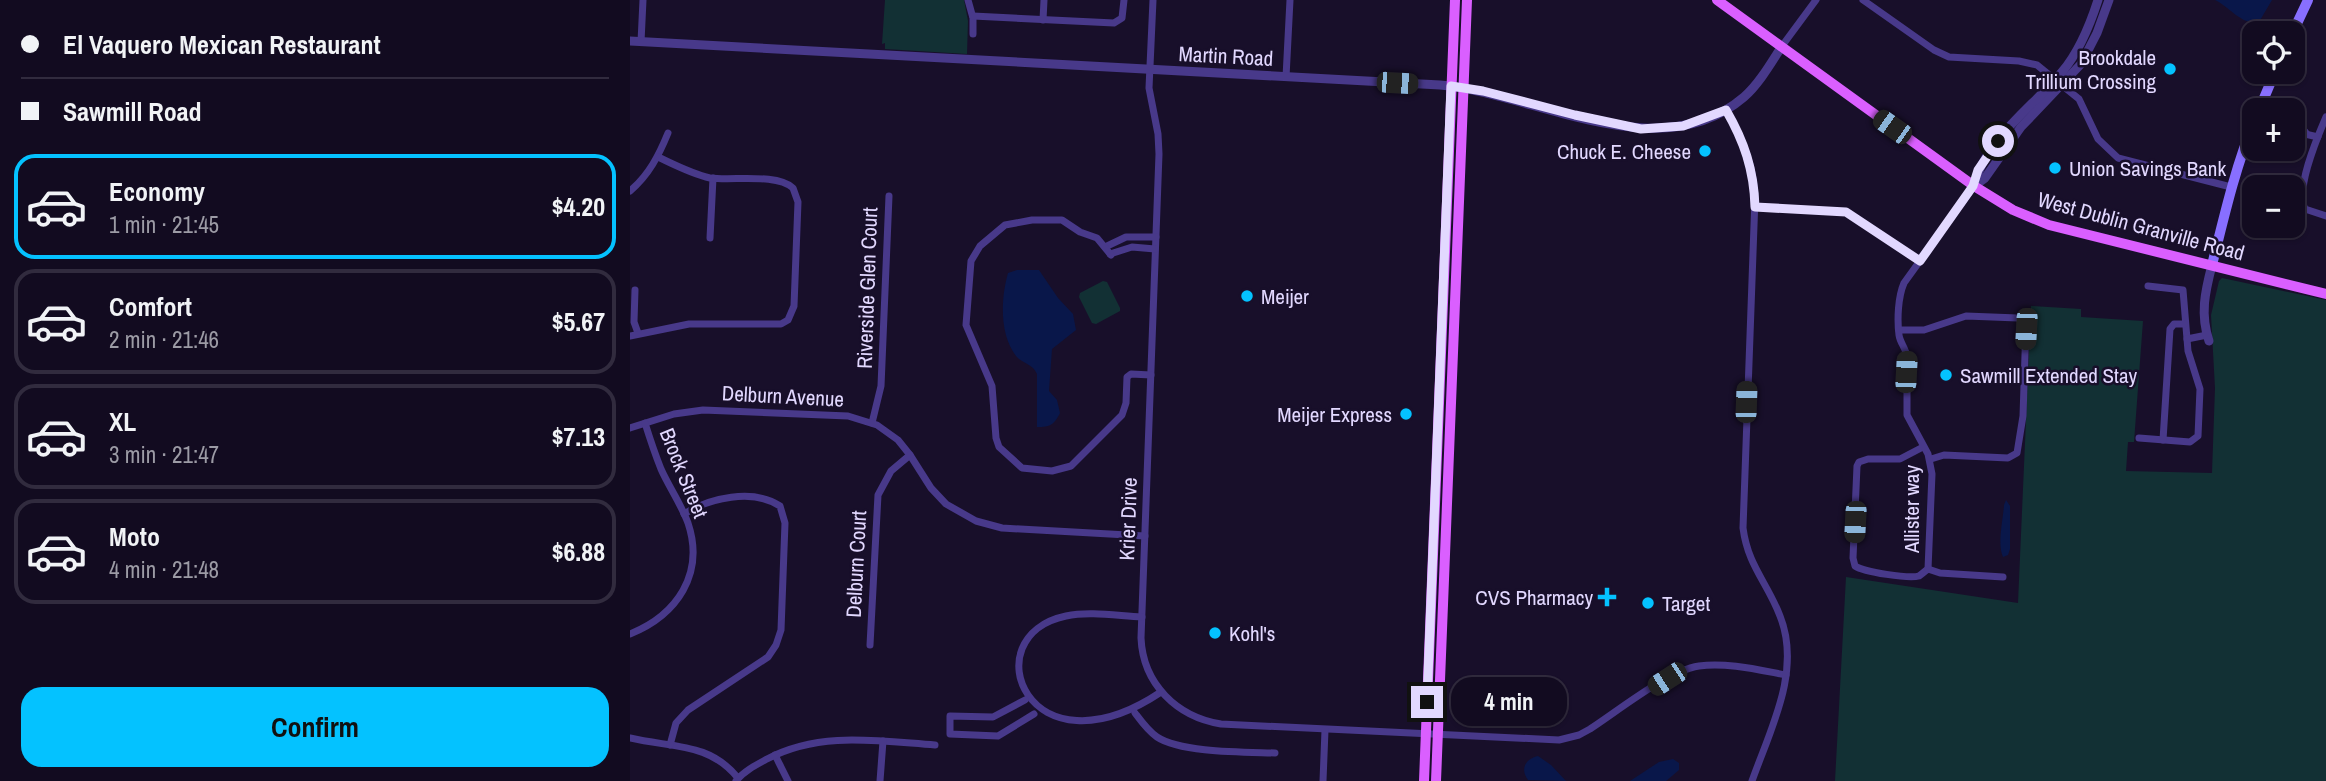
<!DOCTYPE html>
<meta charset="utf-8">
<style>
body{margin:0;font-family:"Archivo Narrow",sans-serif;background:#1b1429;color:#f1f3f6;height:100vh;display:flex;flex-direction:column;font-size:26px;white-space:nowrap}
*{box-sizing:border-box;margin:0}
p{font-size:23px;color:#9c9ba5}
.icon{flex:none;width:38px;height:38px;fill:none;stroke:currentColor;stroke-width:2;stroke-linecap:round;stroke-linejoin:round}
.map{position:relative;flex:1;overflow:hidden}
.panel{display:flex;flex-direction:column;background:#120b20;width:630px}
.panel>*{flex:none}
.banner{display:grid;align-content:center;height:154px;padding:0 21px;background:#120b20}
.buttons{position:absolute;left:1612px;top:21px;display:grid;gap:14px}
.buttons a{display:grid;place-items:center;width:63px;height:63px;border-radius:14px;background:#120b20;box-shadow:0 2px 5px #0004,0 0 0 2px #312b3e;font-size:35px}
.end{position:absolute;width:32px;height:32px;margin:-16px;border:9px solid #e2d8ff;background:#111;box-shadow:0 0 0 4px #111}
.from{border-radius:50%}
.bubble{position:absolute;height:49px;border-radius:21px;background:#120b20;box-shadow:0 2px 5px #0004,0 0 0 2px #312b3e;font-size:23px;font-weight:700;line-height:49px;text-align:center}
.car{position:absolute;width:21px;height:42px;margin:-21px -10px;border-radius:9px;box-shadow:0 0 5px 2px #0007;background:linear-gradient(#222 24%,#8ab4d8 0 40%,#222 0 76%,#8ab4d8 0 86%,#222 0)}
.banner b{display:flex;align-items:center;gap:24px;height:66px;font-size:26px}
.banner b+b{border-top:2px solid #312b3e}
.banner i{width:18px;height:18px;background:#f1f3f6}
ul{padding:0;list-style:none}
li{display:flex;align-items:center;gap:21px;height:105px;margin:0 14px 10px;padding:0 7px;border:4px solid #312b3e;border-radius:21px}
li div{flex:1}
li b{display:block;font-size:26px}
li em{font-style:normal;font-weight:700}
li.on{border-color:#04c2ff}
li>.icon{width:63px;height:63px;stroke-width:1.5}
.cta{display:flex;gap:14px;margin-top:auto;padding:14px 21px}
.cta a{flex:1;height:80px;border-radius:21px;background:#04c2ff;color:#111;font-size:28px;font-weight:700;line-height:80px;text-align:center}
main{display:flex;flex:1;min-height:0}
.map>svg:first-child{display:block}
.green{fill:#123034}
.water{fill:#09174a}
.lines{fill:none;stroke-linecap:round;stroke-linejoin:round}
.minor{stroke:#48398a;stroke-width:7}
.tertiary{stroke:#48398a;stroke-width:9}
.secondary{stroke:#886fff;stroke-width:10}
.primary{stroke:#da5fff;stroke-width:10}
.route{stroke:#e2d8ff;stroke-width:9}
.poi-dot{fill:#04c2ff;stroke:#180f2a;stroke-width:2.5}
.labels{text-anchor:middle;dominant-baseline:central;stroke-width:5;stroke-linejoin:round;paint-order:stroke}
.street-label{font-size:21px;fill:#e2d8ff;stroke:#180f2a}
.poi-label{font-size:21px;fill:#e2d8ff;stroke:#180f2a;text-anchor:start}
</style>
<main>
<section class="panel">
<div class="banner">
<b><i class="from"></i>El Vaquero Mexican Restaurant</b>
<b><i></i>Sawmill Road</b>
</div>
<ul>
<li class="on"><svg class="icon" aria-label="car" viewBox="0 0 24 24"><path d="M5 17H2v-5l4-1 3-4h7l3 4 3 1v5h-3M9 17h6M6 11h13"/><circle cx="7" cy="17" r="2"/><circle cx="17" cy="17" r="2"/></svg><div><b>Economy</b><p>1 min · 21:45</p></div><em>$4.20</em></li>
<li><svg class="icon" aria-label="car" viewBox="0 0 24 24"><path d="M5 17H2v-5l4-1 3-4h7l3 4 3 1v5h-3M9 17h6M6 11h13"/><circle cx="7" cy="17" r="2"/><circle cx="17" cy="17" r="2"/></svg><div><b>Comfort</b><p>2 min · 21:46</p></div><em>$5.67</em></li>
<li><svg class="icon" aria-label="car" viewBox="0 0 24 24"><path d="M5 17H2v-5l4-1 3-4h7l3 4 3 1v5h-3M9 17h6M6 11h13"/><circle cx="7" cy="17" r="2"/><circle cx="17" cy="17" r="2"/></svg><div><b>XL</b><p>3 min · 21:47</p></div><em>$7.13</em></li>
<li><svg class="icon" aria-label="car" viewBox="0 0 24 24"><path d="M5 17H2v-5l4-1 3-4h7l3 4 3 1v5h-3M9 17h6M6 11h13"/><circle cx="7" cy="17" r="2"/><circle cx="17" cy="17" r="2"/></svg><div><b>Moto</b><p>4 min · 21:48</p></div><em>$6.88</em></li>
</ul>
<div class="cta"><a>Confirm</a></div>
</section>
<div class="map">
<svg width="1696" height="781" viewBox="0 0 1696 781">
<rect width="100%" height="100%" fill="#180f2a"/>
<g class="green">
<polygon points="255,0 334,0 338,21 337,54 255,49 255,43 252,44"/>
<polygon points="1592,278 1696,300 1696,781 1205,781 1216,577 1388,603 1401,306 1451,309 1451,317 1513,321 1504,442 1498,442 1496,471 1582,473 1585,388 1581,315 1589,281"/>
<polygon points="473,281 477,282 490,308 490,311 466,324 462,323 449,297 450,293"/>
</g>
<g class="water">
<path d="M1585,0H1642L1629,22C1612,26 1600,7 1585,0Z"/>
<path d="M387,270H409L428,298L443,314L446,330L422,349L419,391L427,400L430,413C424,425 420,427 407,427V374C403,364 393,364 386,356C369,334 371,298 378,273Z"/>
<path d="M1376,500L1380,506V549L1378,555L1373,557C1367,544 1373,520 1374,505Z"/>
<path d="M908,756L921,765L936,781L898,780C890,769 895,759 908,756Z"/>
<polygon points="1043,759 1049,763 1049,770 1036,781 1000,781 1029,762"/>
</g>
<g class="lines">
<g class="minor">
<polyline points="338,0 343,18 343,34"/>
<path d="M523,0L519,88L528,134L529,154L511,638C513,684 547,717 591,724L929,740L949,735L960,729C988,711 1037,671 1069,666C1096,662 1129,670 1156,675"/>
<polyline points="1233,0 1304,50 1319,57 1389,61 1407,65 1449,99 1468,139 1488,158 1601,187"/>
<polyline points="343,16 484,23 492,18 494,0"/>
<polyline points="413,20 414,0"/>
<polyline points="11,42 13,0"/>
<polyline points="1152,46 1186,0"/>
<polyline points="656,77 660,0"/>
<path d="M1096,110C1112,138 1124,165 1125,198L1113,528C1118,566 1137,582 1150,616C1172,671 1140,730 1122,781"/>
<path d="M1696,117C1687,138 1665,189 1675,209L1696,216"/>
<polyline points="1662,123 1672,128 1676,133"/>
<polyline points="1662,131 1688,137"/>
<path d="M0,191C19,175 29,155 38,133"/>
<polyline points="1125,207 1216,212 1290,261"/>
<polyline points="80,238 83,178"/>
<polyline points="475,247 496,237 526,237"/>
<polyline points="480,254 502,247 525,249"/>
<polyline points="481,255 467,238 450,232 432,220 402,220 375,225 350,246 341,261 336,325 362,386 366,438 369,447 392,468 422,471 441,466 492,415 496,403 497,377 501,374 521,375"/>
<polyline points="1518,286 1553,290 1557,339 1577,335"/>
<polyline points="5,290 4,322 8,333"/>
<polyline points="1269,330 1294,330 1336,316 1388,318 1396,324 1393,416 1387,453 1378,458 1314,455 1301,459"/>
<path d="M0,336L59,324H151L158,320L164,306L168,202L163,188C146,173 103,181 80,178C62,174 45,165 28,157"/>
<polyline points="242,423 251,386 259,196"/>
<polyline points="0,428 44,414 73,410 218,416 247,425 268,440 280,455 301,488 316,504 346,521 372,528 515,536"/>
<polyline points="1509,438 1560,442 1568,436 1570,389 1558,351 1557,339"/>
<polyline points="1533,440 1540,329 1544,324 1554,324"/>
<path d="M1293,447L1270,459H1238L1229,462L1227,466L1223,558L1225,566C1234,572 1279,579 1289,576C1292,574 1295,571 1298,569L1310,573L1373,577"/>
<path d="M1298,569L1302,474L1298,454L1277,415V357C1276,348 1270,343 1269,335C1267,319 1268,297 1274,283L1344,186"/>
<path d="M512,617C488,616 460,611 436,616C341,636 398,781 531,692"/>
<path d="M0,634C47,615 75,574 58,523C51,504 39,487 31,469C25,454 20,439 15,423"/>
<polyline points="240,645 248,495 261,471 280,455"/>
<polyline points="395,700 363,717 320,716 320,734 368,736 404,714"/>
<path d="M505,713C511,721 518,731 527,737C551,753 615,752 645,753"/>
<path d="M0,738C42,748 79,742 108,778"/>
<path d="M40,745L46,723L58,710L138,657L146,645L151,630L155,523L150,506C123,488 79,498 54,514"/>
<polyline points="145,755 158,781"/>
<path d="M106,781C114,771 126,765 137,759C190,731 247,741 305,745"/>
<polyline points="250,781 253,741"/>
<polyline points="693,781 695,730"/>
</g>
<g class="tertiary">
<path d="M0,41L810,85C904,93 1029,170 1114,97C1129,84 1141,63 1152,46"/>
<polyline points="1344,186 1355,178 1391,127 1451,64 1467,33 1479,0"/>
<path d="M1344,186C1355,139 1402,108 1432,72C1449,52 1460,25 1468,0"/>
<path d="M1579,341C1570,314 1575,292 1582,265"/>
</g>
<g class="secondary">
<polyline points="1662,34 1678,0"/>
<polyline points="1629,110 1645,72"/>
<path d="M1582,265C1594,217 1605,168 1624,122"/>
</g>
<g class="primary">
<polyline points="1087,0 1344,186 1383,210 1419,225 1696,294"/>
<polyline points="794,781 825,0"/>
<polyline points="806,781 837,0"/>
</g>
</g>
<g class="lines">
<path class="route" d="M797,702L821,86L853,91L945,115L1011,129L1053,126L1096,110C1114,141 1124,170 1125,207L1216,212L1290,261L1343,186L1348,170L1368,141"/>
</g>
<g class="poi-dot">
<circle cx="1540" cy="69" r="7"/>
<circle cx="1075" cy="151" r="7"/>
<circle cx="1425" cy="168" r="7"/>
<circle cx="617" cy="296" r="7"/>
<circle cx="1316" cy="375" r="7"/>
<circle cx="776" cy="414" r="7"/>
<path d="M973.5 586.5h7v7h7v7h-7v7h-7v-7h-7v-7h7z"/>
<circle cx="1018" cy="603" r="7"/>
<circle cx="585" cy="633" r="7"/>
</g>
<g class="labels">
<g class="street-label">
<text transform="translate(596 56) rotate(3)">Martin Road</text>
<text transform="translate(1511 226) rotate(15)">West Dublin Granville Road</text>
<text transform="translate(237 288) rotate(-88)">Riverside Glen Court</text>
<text transform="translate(153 396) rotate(3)">Delburn Avenue</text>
<text transform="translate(54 473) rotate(68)">Brock Street</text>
<text transform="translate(1281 509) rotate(-90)">Allister way</text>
<text transform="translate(498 519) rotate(-88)">Krier Drive</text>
<text transform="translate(226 564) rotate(-87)">Delburn Court</text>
</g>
<g class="poi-label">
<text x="1526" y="57" text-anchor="end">Brookdale<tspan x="1526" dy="24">Trillium Crossing</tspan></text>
<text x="1061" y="151" text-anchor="end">Chuck E. Cheese</text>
<text x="1439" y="168">Union Savings Bank</text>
<text x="631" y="296">Meijer</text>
<text x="1330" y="375">Sawmill Extended Stay</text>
<text x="762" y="414" text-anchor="end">Meijer Express</text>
<text x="963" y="597" text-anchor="end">CVS Pharmacy</text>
<text x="1032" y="603">Target</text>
<text x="599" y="633">Kohl's</text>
</g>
</g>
</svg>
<div class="buttons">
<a><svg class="icon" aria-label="locate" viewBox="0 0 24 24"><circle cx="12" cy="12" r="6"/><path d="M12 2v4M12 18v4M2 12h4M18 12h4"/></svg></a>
<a>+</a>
<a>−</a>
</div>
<i class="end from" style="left:1368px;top:141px"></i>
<i class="end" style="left:797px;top:702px"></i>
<div class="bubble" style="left:821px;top:677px;width:116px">4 min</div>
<i class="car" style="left:767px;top:83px;rotate:93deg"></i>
<i class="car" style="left:1262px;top:127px;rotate:305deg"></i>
<i class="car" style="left:1396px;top:329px;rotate:183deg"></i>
<i class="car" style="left:1276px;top:372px;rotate:3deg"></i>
<i class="car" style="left:1116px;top:402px;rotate:2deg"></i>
<i class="car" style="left:1225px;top:522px;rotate:183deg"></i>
<i class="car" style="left:1037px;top:679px;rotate:237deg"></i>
</div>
</main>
